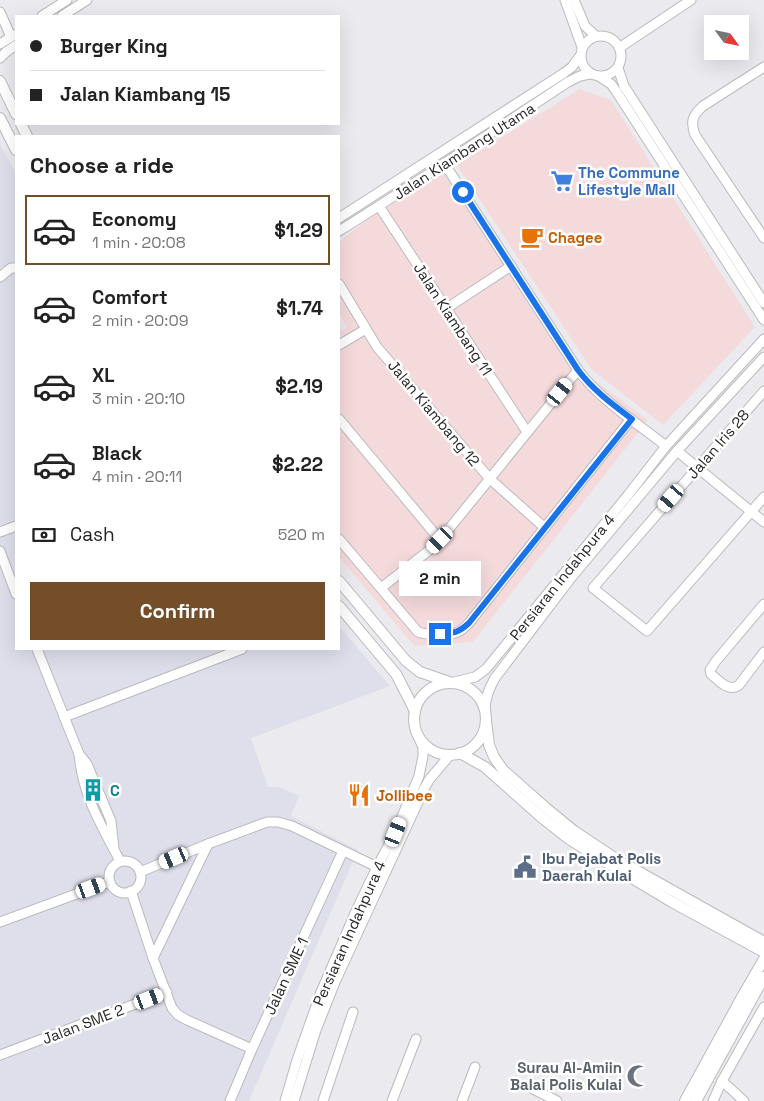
<!DOCTYPE html>
<meta charset="utf-8">
<style>
body{margin:0;font-family:"Space Grotesk",sans-serif;background:#f2f2f2;color:#222;height:100vh;display:flex;flex-direction:column;font-size:19px;white-space:nowrap}
*{box-sizing:border-box;margin:0}
p{font-size:16px;color:#767676}
.icon{flex:none;width:28px;height:28px;fill:none;stroke:currentColor;stroke-width:2;stroke-linecap:round;stroke-linejoin:round}
.map{position:relative;flex:1;overflow:hidden}
.sheet{position:absolute;left:15px;top:135px;width:325px;height:515px;display:flex;flex-direction:column;background:#fff;border-radius:0px;box-shadow:0 5px 20px #0002}
.sheet>*{flex:none}
.hud{position:absolute;left:15px;top:15px;width:325px;height:110px;border-radius:0px;box-shadow:0 5px 20px #0002;display:grid;align-content:center;height:110px;padding:0 15px;background:#fff}
.needle{width:32px;rotate:123deg}
.controls{position:absolute;left:704px;top:15px;display:grid;gap:10px}
.controls a{display:grid;place-items:center;width:45px;height:45px;border-radius:0px;background:#fff;box-shadow:0 5px 20px #0002;font-size:25px}
.end{position:absolute;width:22px;height:22px;margin:-11px;border:6px solid #1a73e8;background:#fff;box-shadow:0 0 0 2px #fff}
.from{border-radius:50%}
.bubble{position:absolute;height:35px;border-radius:0px;background:#fff;box-shadow:0 5px 20px #0002;font-size:16px;font-weight:800;line-height:35px;text-align:center}
.car{position:absolute;width:15px;height:30px;margin:-15px -8px;border-radius:6px;box-shadow:0 0 4px 1px #0007;background:linear-gradient(#fff 24%,#345 0 40%,#fff 0 76%,#345 0 86%,#fff 0)}
.hud b{display:flex;align-items:center;gap:18px;height:48px;font-size:19px}
.hud b+b{border-top:1px solid #e0e0e0}
.hud i{width:12px;height:12px;background:#222}
ul{padding:0;list-style:none}
li{display:flex;align-items:center;gap:15px;height:70px;margin:0 10px 8px;padding:0 5px;border:2px solid transparent;border-radius:0px}
li div{flex:1}
li b{display:block;font-size:19px}
li em{font-style:normal;font-weight:800}
li.selected{border-color:#734e29}
li>.icon{width:45px;height:45px;stroke-width:1.5}
h2{padding:0 15px;font-size:22px;line-height:60px}
.pay{display:flex;align-items:center;gap:12px;height:55px;padding:0 15px;font-size:19px}
.pay p{margin-inline-start:auto}
.action{display:flex;gap:10px;margin-top:auto;padding:10px 15px}
.action a{flex:1;height:58px;border-radius:0px;background:#734e29;color:#fff;font-size:20px;font-weight:800;line-height:58px;text-align:center}
.map>svg:first-child{display:block}
.commercial{fill:#f5dadc}
.built{fill:#dedfeb}
.lines{fill:none;stroke-linecap:round;stroke-linejoin:round}
.minor-casing{stroke:#bababe;stroke-width:11}
.major-casing{stroke:#bababe;stroke-width:12}
.minor{stroke:#fff;stroke-width:9}
.major{stroke:#fff;stroke-width:10}
.route{stroke:#1a73e8;stroke-width:6}
.labels{text-anchor:middle;dominant-baseline:central;stroke-width:5;stroke-linejoin:round;paint-order:stroke}
.street-label{font-size:15px;fill:#28282a;stroke:#fff}
.shop-label{font-size:15px;font-weight:bold;fill:#366cbe;stroke:#fff;text-anchor:start}
.food-label{font-size:15px;font-weight:bold;fill:#c56008;stroke:#fff;text-anchor:start}
.culture-label{font-size:15px;font-weight:bold;fill:#0d838f;stroke:#fff;text-anchor:start}
.service-label{font-size:15px;font-weight:bold;fill:#4e5e75;stroke:#fff;text-anchor:start}
.worship-label{font-size:15px;font-weight:bold;fill:#5b616d;stroke:#fff;text-anchor:end}
</style>
<div class="map">
<svg width="764" height="1101" viewBox="0 0 764 1101">
<rect width="100%" height="100%" fill="#ebebef"/>
<g class="commercial">
<polygon points="580,89 611,100 755,327 663,425 592,370 457,165"/>
<polygon points="449,168 586,374 648,420 473,642 414,646 339,557 339,332 347,327 339,313 339,242 369,218"/>
</g>
<polygon class="built" points="0,144 16,174 16,649 339,649 339,626 390,686 251,738 268,787 280,787 299,796 291,816 358,850 249,1101 0,1101"/>
<g class="lines">
<defs>
<g id="minor">
<polyline points="565,0 582,47"/>
<polyline points="574,0 585,26 596,36"/>
<polyline points="0,12 11,37"/>
<polyline points="42,16 67,0"/>
<polyline points="62,16 87,0"/>
<circle cx="601" cy="56" r="20"/>
<polyline points="0,44 14,35"/>
<polyline points="619,48 691,0"/>
<polyline points="0,58 6,52 16,45"/>
<path d="M764,67L703,106C693,115 690,121 695,135L764,238"/>
<polyline points="618,68 624,86 764,303"/>
<polyline points="600,77 611,84 616,91 764,320"/>
<path d="M444,163L578,370C600,400 637,423 666,446"/>
<polyline points="379,206 527,432"/>
<polyline points="339,218 564,73 572,67 580,56"/>
<path d="M339,231C416,183 492,132 568,82L580,76L590,74"/>
<polyline points="0,277 11,268 16,268"/>
<polyline points="339,284 377,347 424,402 490,479 545,528"/>
<polyline points="447,308 511,266"/>
<polyline points="339,345 366,329"/>
<polyline points="764,391 593,588 647,631 764,497"/>
<polyline points="339,419 440,540"/>
<polyline points="677,451 764,522"/>
<polyline points="0,532 16,526"/>
<path d="M339,539L418,632C425,635 447,635 455,633C461,632 465,627 469,623L631,419"/>
<polyline points="0,551 16,594"/>
<polyline points="381,588 432,548 440,540 578,370"/>
<path d="M764,604L716,661L710,670L711,674C718,680 729,693 739,685L764,652"/>
<polyline points="37,649 79,754 87,764 92,776 111,821 114,849"/>
<polyline points="450,683 475,677 486,669 628,495 666,446 764,339"/>
<path d="M485,711C485,698 489,689 495,678L571,578L677,451L764,357"/>
<polyline points="64,717 242,649"/>
<path d="M79,754C83,797 101,824 120,861"/>
<circle cx="125" cy="877" r="16"/>
<polyline points="140,872 208,844 267,822 278,822 292,826 377,867"/>
<polyline points="131,891 153,958 172,1008 178,1015 187,1020 252,1049"/>
<polyline points="0,922 109,882"/>
<polyline points="153,958 208,844"/>
<polyline points="0,1055 167,992"/>
<polyline points="722,1081 744,1101"/>
<polyline points="531,1088 557,1101"/>
<polyline points="230,1101 252,1049 343,851"/>
<polyline points="285,1101 297,1060 321,992 356,911 377,867 396,831 419,776 423,756 423,748 419,738"/>
<polyline points="294,1101 316,1030 335,982 424,789 429,780 450,755"/>
<polyline points="323,1101 353,1012"/>
<polyline points="392,1101 416,1039"/>
<polyline points="462,1101 475,1067"/>
<polyline points="713,1101 722,1081 764,1007"/>
</g>
<g id="major">
<polyline points="0,81 16,114"/>
<polyline points="0,118 16,150"/>
<polyline points="21,124 27,136"/>
<polyline points="339,581 406,661 420,672 449,682"/>
<polyline points="339,606 396,674 411,703 415,712"/>
<circle cx="450" cy="719" r="36"/>
<polyline points="486,721 489,745 494,757 503,770 546,808 574,831 616,859 764,942"/>
<polyline points="460,753 485,767 540,816 569,839 612,866 672,902 764,952"/>
<polyline points="685,1101 742,997 764,959"/>
<polyline points="696,1101 764,977"/>
</g>
</defs>
<use href="#minor" class="minor-casing"/>
<use href="#major" class="major-casing"/>
<use href="#minor" class="minor"/>
<use href="#major" class="major"/>
</g>
<g class="lines">
<path class="route" d="M440,634C454,633 458,633 469,623L632,419C612,404 593,390 578,370L463,192"/>
</g>
<defs>
<symbol id="supermarket-bare" viewBox="-9 -9 18 18"><path d="M-6-5.5h2.5l.6 2H6L4.5 2H-2.5L-4.4-4H-6ZM-1.5 3.2a1.3 1.3 0 1 0 .1 0ZM3 3.2a1.3 1.3 0 1 0 .1 0Z" fill="#3f7fe0" stroke="#fff" stroke-width="2.5" paint-order="stroke"/></symbol>
<symbol id="cafe-bare" viewBox="-9 -9 18 18"><path d="M-5.5-4.5H6V0H3Q3 3.5 0 3.5H-2.5Q-5.5 3.5-5.5 0ZM3-3.2v2h1.7v-2ZM-6 4.5H4V6H-6Z" fill="#e8710a" stroke="#fff" stroke-width="2.5" paint-order="stroke"/></symbol>
<symbol id="building-bare" viewBox="-9 -9 18 18"><path d="M-4-6H4V6H1V3H-1V6H-4ZM-2.5-4.3h1.7v1.8h-1.7ZM.8-4.3h1.7v1.8H.8ZM-2.5-1h1.7V.8h-1.7ZM.8-1h1.7V.8H.8Z" fill="#0f9aa8" stroke="#fff" stroke-width="2.5" paint-order="stroke"/></symbol>
<symbol id="restaurant-bare" viewBox="-9 -9 18 18"><path d="M-5-6h1v4h1v-4h1v4h1v-4h1v5L-1.5 .5V6h-2V.5L-5-1ZM5-6V6H3V1.5H1.5Q1.5-4 5-6Z" fill="#e8710a" stroke="#fff" stroke-width="2.5" paint-order="stroke"/></symbol>
<symbol id="civic-bare" viewBox="-9 -9 18 18"><path d="M-.6-6.5H3V-4.5H.6V-3L4-1V1h2V6H-6V1h2V-1L-.6-3ZM-1.2 2.5V6h2.4V2.5Z" fill="#5c6f8a" stroke="#fff" stroke-width="2.5" paint-order="stroke"/></symbol>
<symbol id="mosque-bare" viewBox="-9 -9 18 18"><path d="M3.5-4.9A6 6 0 1 0 3.5 4.9A5 5 0 1 1 3.5-4.9Z" fill="#6b7280" stroke="#fff" stroke-width="2.5" paint-order="stroke"/></symbol>
</defs>
<g fill-rule="evenodd">
<use href="#supermarket-bare" x="546" y="165" width="32" height="32"/>
<use href="#cafe-bare" x="516" y="221" width="32" height="32"/>
<use href="#building-bare" x="77" y="774" width="32" height="32"/>
<use href="#restaurant-bare" x="343" y="779" width="32" height="32"/>
<use href="#civic-bare" x="509" y="851" width="32" height="32"/>
<use href="#mosque-bare" x="622" y="1060" width="32" height="32"/>
</g>
<g class="labels">
<g class="street-label">
<text transform="translate(464 151) rotate(-33)">Jalan Kiambang Utama</text>
<text transform="translate(453 319) rotate(57)">Jalan Kiambang 11</text>
<text transform="translate(434 413) rotate(50)">Jalan Kiambang 12</text>
<text transform="translate(718 444) rotate(-49)">Jalan Iris 28</text>
<text transform="translate(562 577) rotate(-51)">Persiaran Indahpura 4</text>
<text transform="translate(349 933) rotate(-66)">Persiaran Indahpura 4</text>
<text transform="translate(286 976) rotate(-65)">Jalan SME 1</text>
<text transform="translate(83 1024) rotate(-21)">Jalan SME 2</text>
</g>
<g class="shop-label">
<text x="578" y="172">The Commune<tspan x="578" dy="17">Lifestyle Mall</tspan></text>
</g>
<g class="food-label">
<text x="548" y="237">Chagee</text>
<text x="376" y="795">Jollibee</text>
</g>
<g class="culture-label">
<text x="110" y="790">C</text>
</g>
<g class="service-label">
<text x="542" y="858">Ibu Pejabat Polis<tspan x="542" dy="17">Daerah Kulai</tspan></text>
</g>
<g class="worship-label">
<text x="622" y="1067">Surau Al-Amiin<tspan x="622" dy="17">Balai Polis Kulai</tspan></text>
</g>
</g>
</svg>
<div class="controls">
<a><svg class="needle" viewBox="-14 -14 28 28"><path d="M0-13l5 13h-10z" fill="#e53935"/><path d="M0 13l5-13h-10z" fill="#767676"/></svg></a>
</div>
<i class="end from" style="left:463px;top:192px"></i>
<i class="end" style="left:440px;top:634px"></i>
<div class="bubble" style="left:399px;top:561px;width:82px">2 min</div>
<i class="car" style="left:560px;top:392px;rotate:39deg"></i>
<i class="car" style="left:671px;top:498px;rotate:221deg"></i>
<i class="car" style="left:440px;top:540px;rotate:224deg"></i>
<i class="car" style="left:396px;top:832px;rotate:22deg"></i>
<i class="car" style="left:174px;top:858px;rotate:247deg"></i>
<i class="car" style="left:91px;top:888px;rotate:70deg"></i>
<i class="car" style="left:149px;top:999px;rotate:69deg"></i>
<div class="hud">
<b><i class="from"></i>Burger King</b>
<b><i></i>Jalan Kiambang 15</b>
</div>
<section class="sheet">
<h2>Choose a ride</h2>
<ul>
<li class="selected"><svg class="icon" aria-label="car" viewBox="0 0 24 24"><path d="M5 17H2v-5l4-1 3-4h7l3 4 3 1v5h-3M9 17h6M6 11h13"/><circle cx="7" cy="17" r="2"/><circle cx="17" cy="17" r="2"/></svg><div><b>Economy</b><p>1 min · 20:08</p></div><em>$1.29</em></li>
<li><svg class="icon" aria-label="car" viewBox="0 0 24 24"><path d="M5 17H2v-5l4-1 3-4h7l3 4 3 1v5h-3M9 17h6M6 11h13"/><circle cx="7" cy="17" r="2"/><circle cx="17" cy="17" r="2"/></svg><div><b>Comfort</b><p>2 min · 20:09</p></div><em>$1.74</em></li>
<li><svg class="icon" aria-label="car" viewBox="0 0 24 24"><path d="M5 17H2v-5l4-1 3-4h7l3 4 3 1v5h-3M9 17h6M6 11h13"/><circle cx="7" cy="17" r="2"/><circle cx="17" cy="17" r="2"/></svg><div><b>XL</b><p>3 min · 20:10</p></div><em>$2.19</em></li>
<li><svg class="icon" aria-label="car" viewBox="0 0 24 24"><path d="M5 17H2v-5l4-1 3-4h7l3 4 3 1v5h-3M9 17h6M6 11h13"/><circle cx="7" cy="17" r="2"/><circle cx="17" cy="17" r="2"/></svg><div><b>Black</b><p>4 min · 20:11</p></div><em>$2.22</em></li>
</ul>
<div class="pay"><svg class="icon" aria-label="cash" viewBox="0 0 24 24"><path d="M3 7h18v10H3z"/><circle cx="12" cy="12" r="2"/></svg>Cash<p>520 m</p></div>
<div class="action"><a>Confirm</a></div>
</section>
</div>
